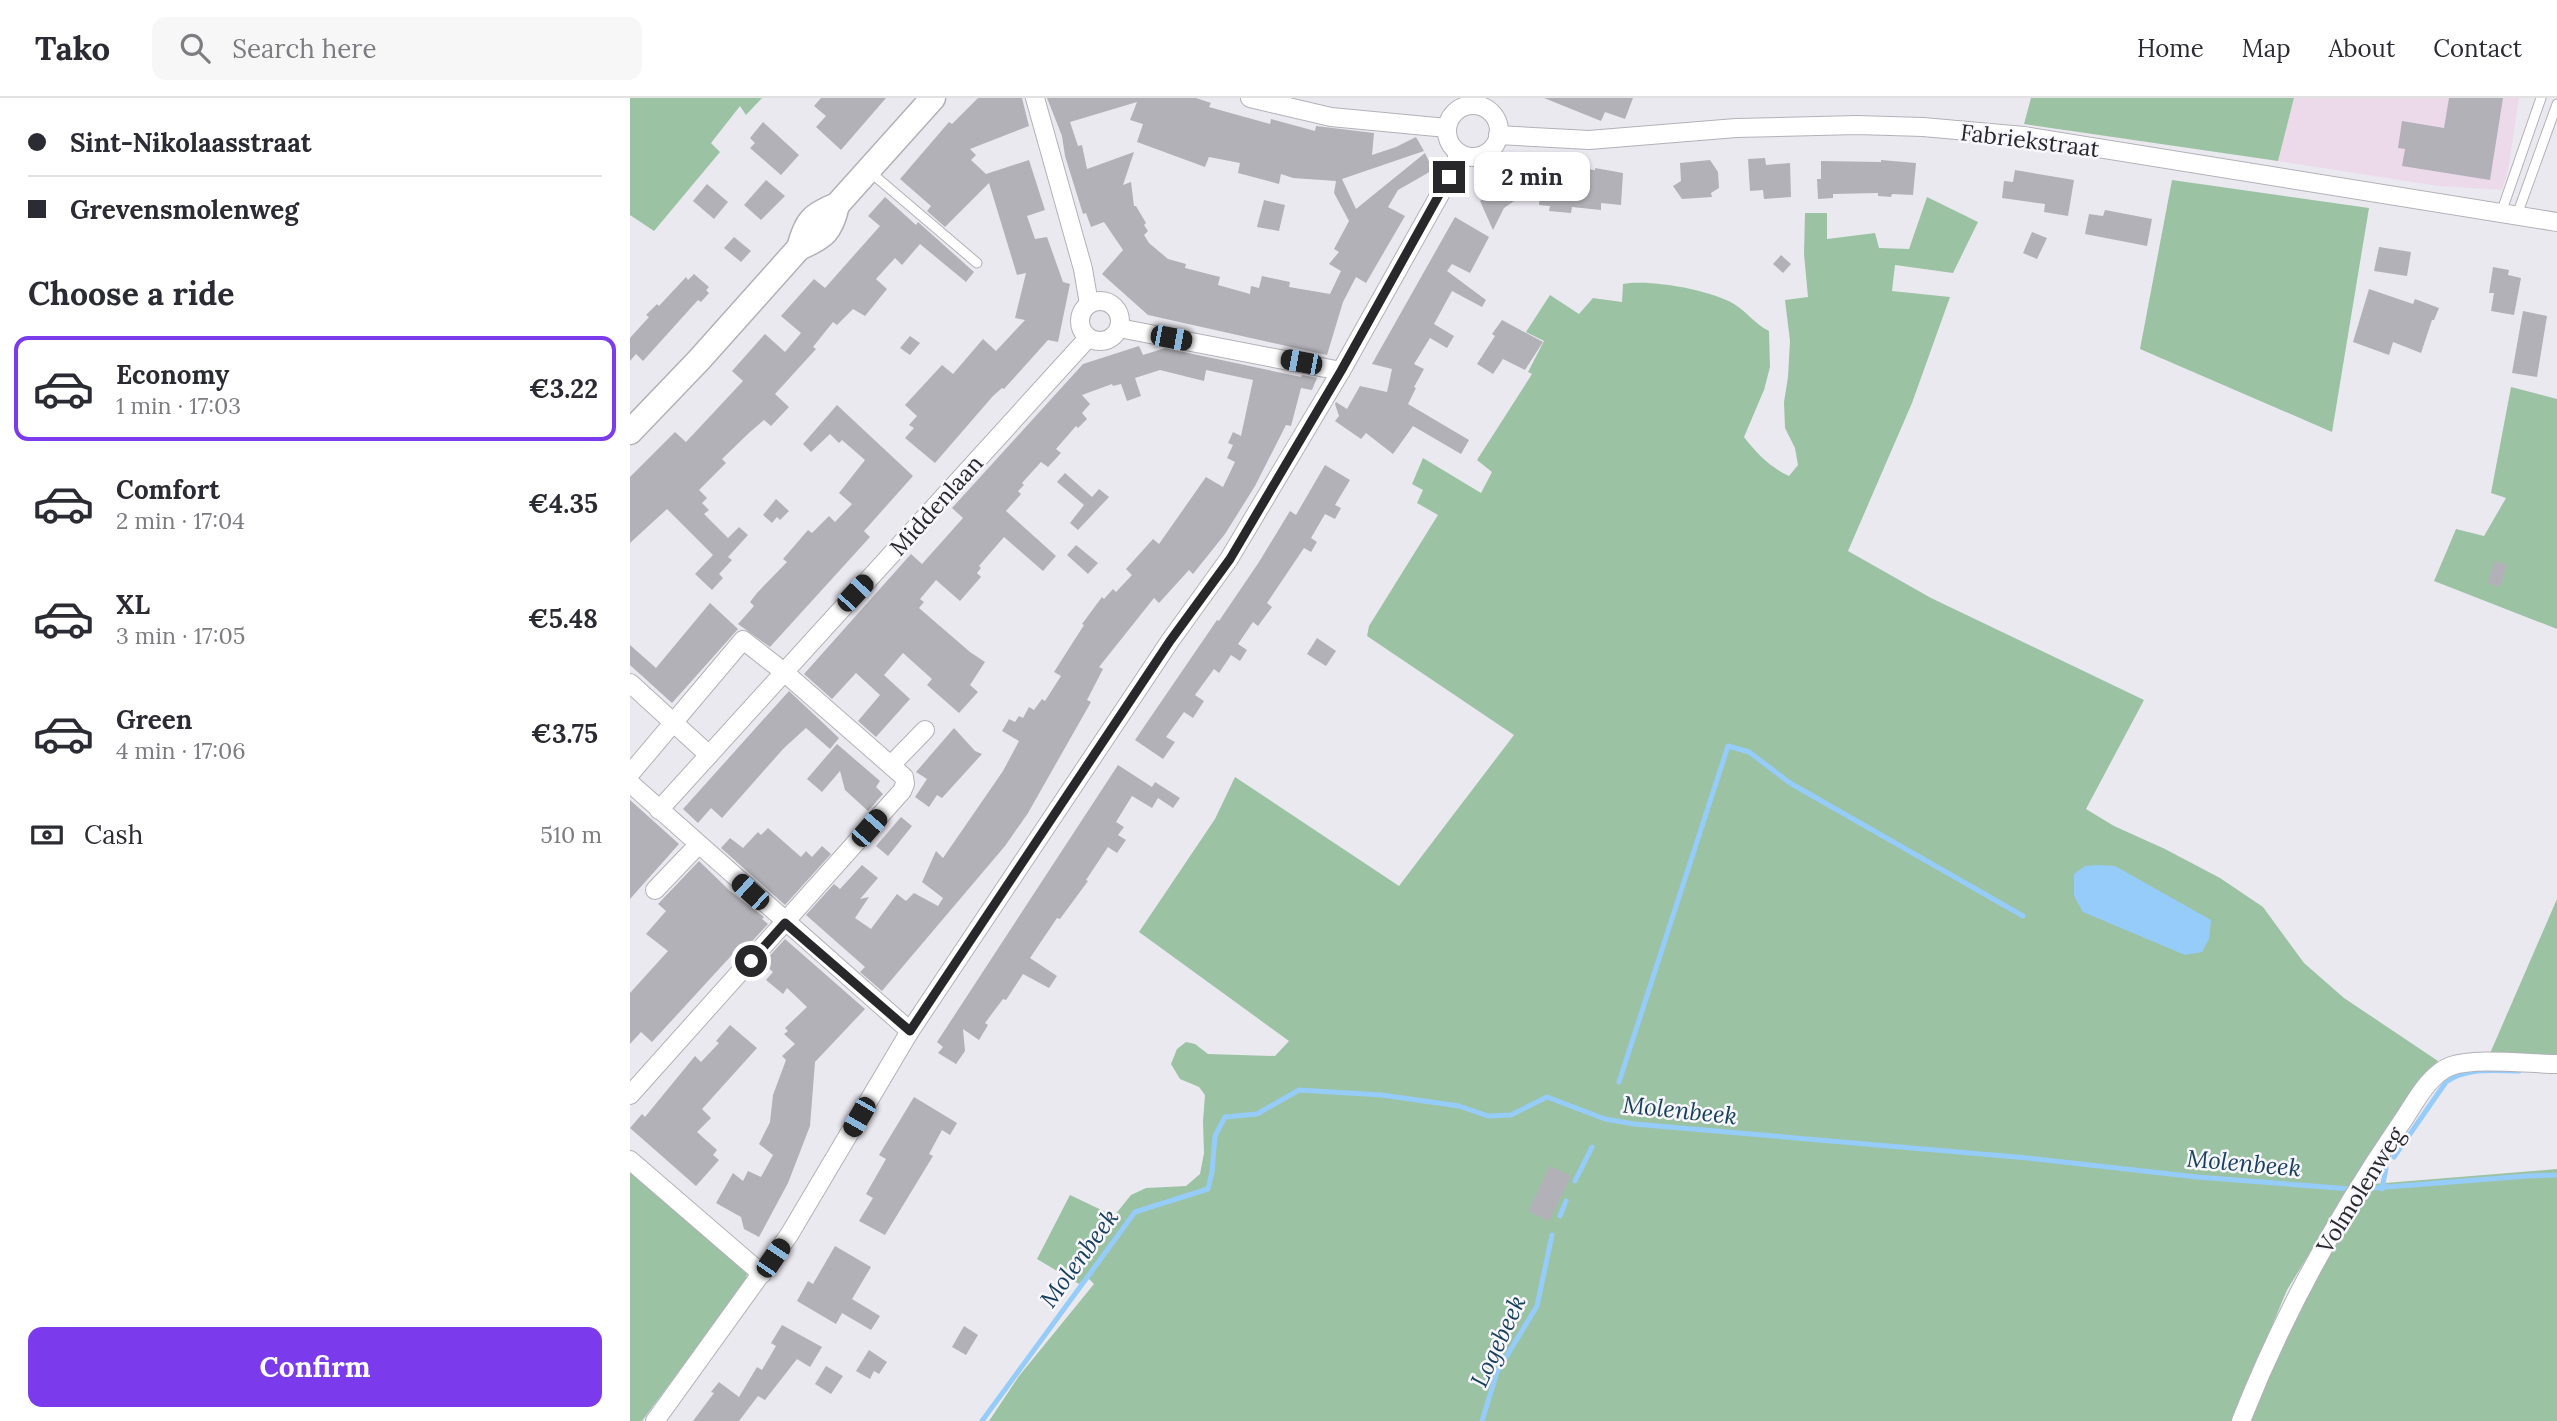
<!DOCTYPE html>
<meta charset="utf-8">
<style>
body{margin:0;font-family:Lora,serif;background:#f7f7f7;color:#2b2b33;height:100vh;display:flex;flex-direction:column;font-size:26px;white-space:nowrap}
*{box-sizing:border-box;margin:0}
p{font-size:23px;color:#7c7c81}
.icon{flex:none;width:38px;height:38px;fill:none;stroke:currentColor;stroke-width:2;stroke-linecap:round;stroke-linejoin:round}
.map{position:relative;flex:1;overflow:hidden}
.sheet{display:flex;flex-direction:column;background:#fff;width:630px}
.sheet>*{flex:none}
.hud{display:grid;align-content:center;height:154px;padding:0 28px;background:#fff}
.end{position:absolute;width:32px;height:32px;margin:-16px;border:9px solid #28282a;background:#fff;box-shadow:0 0 0 4px #fff}
.from{border-radius:50%}
.bubble{position:absolute;height:49px;border-radius:14px;background:#fff;box-shadow:0 2px 5px #0004;font-size:23px;font-weight:800;line-height:49px;text-align:center}
.car{position:absolute;width:21px;height:42px;margin:-21px -10px;border-radius:9px;box-shadow:0 0 5px 2px #0007;background:linear-gradient(#222 24%,#8ab4d8 0 40%,#222 0 76%,#8ab4d8 0 86%,#222 0)}
.hud b{display:flex;align-items:center;gap:24px;height:66px;font-size:26px}
.hud b+b{border-top:2px solid #e1e1e2}
.hud i{width:18px;height:18px;background:#2b2b33}
ul{padding:0;list-style:none}
li{display:flex;align-items:center;gap:21px;height:105px;margin:0 14px 10px;padding:0 14px;border:4px solid transparent;border-radius:14px}
li div{flex:1}
li b{display:block;font-size:26px}
li em{font-style:normal;font-weight:800}
li.selected{border-color:#7c3aed}
li>.icon{width:63px;height:63px;stroke-width:1.5}
h2{padding:0 28px;font-size:32px;line-height:84px}
.pay{display:flex;align-items:center;gap:18px;height:77px;padding:0 28px;font-size:26px}
.pay p{margin-inline-start:auto}
.cta{display:flex;gap:14px;margin-top:auto;padding:14px 28px}
.cta a{flex:1;height:80px;border-radius:14px;background:#7c3aed;color:#fff;font-size:28px;font-weight:800;line-height:80px;text-align:center}
header{display:flex;align-items:center;gap:42px;box-sizing:border-box;height:98px;padding:0 35px;background:#fff;border-bottom:2px solid #e1e1e2}
header strong{font-size:33px}
nav{display:flex;gap:38px;margin-inline-start:auto;font-size:24px}
.search{width:490px;height:63px;background:#f7f7f7;display:flex;align-items:center;gap:18px;box-sizing:border-box;padding:0 24px;border-radius:14px;color:#7c7c81;font-size:26px}
main{display:flex;flex:1;min-height:0}
.map>svg:first-child{display:block}
.education{fill:#ecdaeb}
.green{fill:#9cc2a4}
.water{fill:#96ccf9}
.lines{fill:none;stroke-linecap:round;stroke-linejoin:round}
.stream{stroke:#96ccf9;stroke-width:5}
.building{fill:#b2b1b7;fill-rule:evenodd}
.lane-casing{stroke:#b3b1b8;stroke-width:11}
.street-casing{stroke:#b3b1b8;stroke-width:20}
.secondary-casing{stroke:#b3b1b8;stroke-width:27}
.lane{stroke:#fff;stroke-width:9}
.street{stroke:#fff;stroke-width:18}
.secondary{stroke:#fff;stroke-width:24}
.route{stroke:#28282a;stroke-width:9}
.labels{text-anchor:middle;dominant-baseline:central;stroke-width:5;stroke-linejoin:round;paint-order:stroke}
.street-label{font-size:23px;fill:#28282a;stroke:#f8f7fd}
.water-label{font-size:24px;font-style:italic;fill:#163f5d;stroke:#f8f7fd}
</style>
<header>
<strong>Tako</strong>
<div class="search"><svg class="icon" aria-label="search" viewBox="0 0 24 24"><circle cx="10" cy="10" r="6"/><path d="M15 15l6 6"/></svg>Search here</div>
<nav><a>Home</a><a>Map</a><a>About</a><a>Contact</a></nav>
</header>
<main>
<section class="sheet">
<div class="hud">
<b><i class="from"></i>Sint-Nikolaasstraat</b>
<b><i></i>Grevensmolenweg</b>
</div>
<h2>Choose a ride</h2>
<ul>
<li class="selected"><svg class="icon" aria-label="car" viewBox="0 0 24 24"><path d="M5 17H2v-5l4-1 3-4h7l3 4 3 1v5h-3M9 17h6M6 11h13"/><circle cx="7" cy="17" r="2"/><circle cx="17" cy="17" r="2"/></svg><div><b>Economy</b><p>1 min · 17:03</p></div><em>€3.22</em></li>
<li><svg class="icon" aria-label="car" viewBox="0 0 24 24"><path d="M5 17H2v-5l4-1 3-4h7l3 4 3 1v5h-3M9 17h6M6 11h13"/><circle cx="7" cy="17" r="2"/><circle cx="17" cy="17" r="2"/></svg><div><b>Comfort</b><p>2 min · 17:04</p></div><em>€4.35</em></li>
<li><svg class="icon" aria-label="car" viewBox="0 0 24 24"><path d="M5 17H2v-5l4-1 3-4h7l3 4 3 1v5h-3M9 17h6M6 11h13"/><circle cx="7" cy="17" r="2"/><circle cx="17" cy="17" r="2"/></svg><div><b>XL</b><p>3 min · 17:05</p></div><em>€5.48</em></li>
<li><svg class="icon" aria-label="car" viewBox="0 0 24 24"><path d="M5 17H2v-5l4-1 3-4h7l3 4 3 1v5h-3M9 17h6M6 11h13"/><circle cx="7" cy="17" r="2"/><circle cx="17" cy="17" r="2"/></svg><div><b>Green</b><p>4 min · 17:06</p></div><em>€3.75</em></li>
</ul>
<div class="pay"><svg class="icon" aria-label="cash" viewBox="0 0 24 24"><path d="M3 7h18v10H3z"/><circle cx="12" cy="12" r="2"/></svg>Cash<p>510 m</p></div>
<div class="cta"><a>Confirm</a></div>
</section>
<div class="map">
<svg width="1927" height="1323" viewBox="0 0 1927 1323">
<rect width="100%" height="100%" fill="#ebe9f0"/>
<polygon class="education" points="1664,0 1889,0 1878,73 1872,92 1808,88 1648,63"/>
<g class="green">
<polygon points="0,0 132,0 116,17 110,8 81,45 90,54 24,133 0,117"/>
<polygon points="1401,0 1664,0 1648,63 1394,26"/>
<polygon points="1542,82 1739,110 1702,334 1510,251"/>
<path d="M1297,99L1348,124L1323,175L1265,167L1262,193L1320,199L1282,305L1218,453L1301,500L1514,602L1456,711L1484,728L1535,751L1590,780L1633,809L1674,865L1714,900L1808,963L1796,977L1733,1068L1657,1192L1602,1323H359L389,1278L464,1186L456,1178L449,1186L407,1161L440,1097L484,1118L501,1097L516,1090L556,1088L570,1076L574,1055L573,1023L575,997L569,989L550,981L541,966L547,951L556,944L565,946L578,956L645,958L659,943L509,834L585,721L605,679L769,788L884,637L737,538L739,528L808,417L787,405L793,392L782,386L793,360L851,395L862,374L847,362L902,276L898,274L914,243L896,234L920,197L949,216L963,200L992,204L993,186C1020,181 1081,192 1104,206C1117,214 1125,226 1139,233L1140,269L1134,292L1114,339C1127,356 1140,369 1159,378L1168,367L1165,350L1155,330L1154,304L1158,279L1160,243L1155,202L1178,199L1174,156L1175,115H1197V141L1245,135L1249,150L1279,151Z"/>
<polygon points="1881,289 1927,301 1927,531 1804,483 1826,431 1854,438 1876,400 1861,395"/>
<polygon points="1927,801 1927,960 1858,960"/>
<polygon points="1927,1071 1927,1323 1616,1323 1706,1142 1743,1086"/>
<polygon points="0,1072 117,1175 116,1183 12,1323 0,1323"/>
</g>
<polygon class="water" points="1468,767 1485,768 1581,822 1579,841 1572,854 1555,857 1453,814 1444,798 1444,776 1455,768"/>
<g class="lines">
<g class="stream">
<polyline points="989,984 1098,648 1119,654 1160,685 1393,818"/>
<path d="M1764,1059L1816,984C1837,969 1864,973 1889,973"/>
<polyline points="945,1083 962,1049"/>
<polyline points="1731,1091 1898,1078 1927,1077"/>
<polyline points="1752,1091 1756,1070"/>
<polyline points="930,1118 936,1103"/>
<polyline points="352,1323 505,1114 578,1091 582,1074 585,1038 595,1019 627,1016 669,992 752,997 829,1008 858,1018 881,1017 917,999 975,1021 1004,1026 1398,1060 1567,1079 1721,1091"/>
<polyline points="852,1323 867,1274 907,1208 922,1137"/>
</g>
</g>
<g class="building">
<polygon points="191,0 256,0 211,52 186,29 196,18 184,8"/>
<polygon points="348,0 392,0 399,28 340,51 346,57 341,62 356,76 399,62 415,112 397,118 405,141 417,139 433,184 440,186 428,244 418,242 374,291 372,290 363,298 305,365 275,340 284,330 279,327 287,318 275,307 312,267 323,276 353,241 366,253 395,222 385,220 396,175 387,177 359,85 315,129 297,113 301,108 270,81 319,24 322,26"/>
<path d="M417,0H566L581,5L579,9L640,26L641,21L685,33L686,28L744,35L742,57L766,49L786,39L794,53L712,81L726,111L795,55L803,72L768,92L758,109L775,118L736,185L726,179L713,204L697,257L518,217L472,176L493,152L474,124L461,129L456,115L453,116L435,58L432,38ZM507,4L500,22L513,26L507,44L575,69L579,59L610,65L608,75L649,86L651,76L663,80L706,83L704,95L719,123L704,151L709,154L699,166L711,173L700,196L659,189L660,184L632,178L629,190L621,188L620,196L588,187L590,179L555,170L556,166L538,161L519,145L514,137L518,133L514,127L516,125L506,108H504L501,84L493,87L504,54L457,71L452,47L448,48L440,24Z"/>
<polygon points="914,0 1003,0 995,21 975,14 971,23"/>
<polygon points="1819,0 1873,0 1860,82 1772,68 1775,51 1768,50 1772,23 1814,30"/>
<polygon points="133,24 169,57 151,77 120,50 125,45 120,40"/>
<polygon points="1135,60 1136,67 1160,65 1161,99 1134,101 1133,92 1120,93 1118,61"/>
<polygon points="1080,62 1088,74 1089,90 1081,95 1082,99 1052,101 1043,88 1051,83 1050,65"/>
<polygon points="1251,62 1286,65 1283,97 1262,96 1261,99 1248,98 1248,95 1203,96 1203,100 1188,101 1187,81 1191,81 1191,63 1251,64"/>
<polygon points="909,63 928,65 927,69 965,72 965,70 993,75 991,107 971,105 971,112 942,109 941,115 919,113 920,108 909,107 911,85 907,88"/>
<polygon points="1385,72 1444,82 1438,118 1414,114 1415,106 1372,100 1374,83 1383,84"/>
<polygon points="881,81 890,99 874,110 863,132 850,103 857,99 855,94"/>
<polygon points="136,82 155,98 131,122 114,107"/>
<polygon points="77,86 98,104 84,121 63,103"/>
<polygon points="255,99 286,127 288,124 344,174 336,184 290,146 272,167 265,160 246,181 257,191 235,218 223,211 207,227 203,224 183,249 186,251 145,296 159,309 141,328 134,322 120,334 92,361 96,365 69,392 77,400 72,405 79,412 74,416 98,440 109,429 118,437 98,459 102,462 89,476 93,480 82,492 65,476 83,457 37,411 0,445 0,379 45,334 56,344 113,283 102,273 135,236 155,254 171,235 151,218 184,181 195,190 250,128 238,118"/>
<polygon points="634,102 655,107 649,133 627,129"/>
<polygon points="1475,112 1522,121 1517,148 1455,136 1459,116 1473,118"/>
<polygon points="825,119 859,139 840,175 822,166 817,173 856,202 852,209 822,193 804,226 824,238 817,250 800,240 784,266 794,271 784,289 786,290 778,306 839,342 831,356 783,328 763,356 736,335 731,341 705,323 709,318 705,306 706,304 717,311 730,288 757,294 762,271 742,266"/>
<polygon points="1402,134 1417,140 1407,161 1393,155"/>
<polygon points="104,139 121,153 111,164 94,150"/>
<polygon points="1749,149 1781,154 1777,178 1744,173"/>
<polygon points="1151,157 1161,166 1153,175 1143,166"/>
<polygon points="1863,169 1879,172 1878,177 1891,180 1884,217 1861,213 1864,195 1859,195"/>
<polygon points="64,176 79,189 76,192 79,195 71,204 68,202 13,263 6,256 0,263 0,240 19,219 16,217 27,206 29,208 56,179 58,182"/>
<polygon points="1739,191 1783,206 1785,201 1809,210 1804,222 1802,222 1791,255 1763,244 1759,257 1723,244"/>
<polygon points="1893,213 1917,218 1907,279 1882,275"/>
<polygon points="872,222 913,244 895,272 873,261 863,276 847,266 865,238 862,236"/>
<polygon points="280,238 290,245 280,257 270,250"/>
<polygon points="509,248 513,257 535,250 671,279 672,277 687,280 682,292 671,290 661,328 656,327 625,388 595,436 563,476 559,472 529,505 524,500 469,569 473,571 457,602 461,604 398,715 375,748 252,893 230,874 235,869 176,817 204,786 210,791 232,767 248,780 230,801 239,799 225,820 241,831 267,796 276,803 284,795 308,808 313,800 292,784 306,753 313,760 373,673 389,643 372,633 379,621 385,624 389,618 393,620 399,609 404,612 412,601 415,603 431,578 424,574 454,527 452,526 472,499 474,501 483,491 486,494 502,477 496,471 523,441 529,446 576,379 593,389 605,364 597,360 603,347 598,345 603,334 611,338 623,282 576,272 574,283 530,272 505,280 511,298 497,303 491,286 483,288 482,286 452,297 460,306 452,315 457,321 448,330 446,328 426,351 431,355 418,369 411,364 392,385 394,387 388,393 391,396 376,413 426,458 413,473 374,439 349,468 351,470 347,475 351,479 330,503 306,482 290,501 294,504 289,510 340,554 355,564 340,587 348,594 329,615 297,587 302,581 273,555 254,577 280,601 246,639 228,623 250,597 226,575 202,601 174,576 281,456 292,466 333,420 322,410 453,266"/>
<polygon points="207,307 283,378 234,433 240,439 140,549 108,526 124,508 120,504 127,495 157,464 153,461 178,432 182,435 199,418 205,424 222,406 209,395 235,362 212,342 209,345 200,336 181,354 173,346"/>
<polygon points="695,367 720,382 705,407 711,410 705,421 695,416 681,440 687,444 681,454 674,450 637,505 642,509 628,528 623,524 608,546 617,552 610,563 601,557 589,575 584,571 565,597 574,603 563,620 554,614 536,639 545,644 533,661 505,642 587,522 589,523 629,464 660,413 666,417"/>
<polygon points="435,375 462,399 469,391 479,399 448,432 440,425 454,407 427,384"/>
<polygon points="146,401 159,413 150,422 147,419 142,425 133,417"/>
<polygon points="446,447 468,465 458,476 437,457"/>
<polygon points="1865,463 1877,467 1870,489 1857,485"/>
<polygon points="80,505 108,531 42,605 0,567 0,547 26,570"/>
<polygon points="687,540 706,553 696,568 677,556"/>
<polygon points="159,593 209,640 200,651 176,630 154,650 92,720 81,710 68,725 53,711"/>
<polygon points="324,630 345,653 352,656 312,700 307,697 299,709 285,699 297,681 286,674"/>
<polygon points="207,646 250,683 246,689 253,696 238,713 215,692 210,673 192,694 177,681"/>
<polygon points="488,667 522,689 525,684 550,700 543,710 528,700 522,710 502,698 486,724 494,729 488,737 496,742 487,755 478,749 456,782 458,783 430,821 427,820 400,860 427,878 419,890 393,876 376,902 373,901 355,925 358,927 349,942 333,931 335,953 326,966 308,955 313,949 307,944"/>
<polygon points="0,702 49,746 0,801"/>
<polygon points="271,719 282,728 258,758 246,748"/>
<polygon points="138,730 171,759 176,753 182,759 192,748 201,756 155,807 91,750 100,740 113,750 128,734 131,737"/>
<polygon points="69,763 100,793 134,819 132,821 138,826 116,850 112,846 22,944 11,934 0,946 0,895 38,853 16,836 36,813 28,806"/>
<polygon points="155,841 235,911 185,964 180,1028 158,1085 129,1139 114,1131 111,1119 86,1105 103,1075 113,1083 118,1073 131,1079 143,1057 129,1046 140,1024 143,997 156,962 152,958 165,946 154,936 158,933 155,930 177,909 157,890 153,896 136,882 143,874 133,865"/>
<polygon points="100,927 127,950 72,1011 81,1020 67,1034 87,1052 83,1057 89,1062 66,1088 0,1030 12,1016 15,1019 65,958 71,964 89,945 86,943"/>
<polygon points="284,999 327,1025 320,1037 312,1032 299,1056 303,1058 255,1137 229,1123 243,1100 236,1096 256,1061 249,1057"/>
<polygon points="920,1068 941,1078 919,1123 898,1113"/>
<polygon points="205,1148 241,1169 222,1201 250,1218 241,1232 212,1215 206,1226 167,1203 178,1183 183,1186"/>
<polygon points="152,1227 192,1249 180,1269 167,1261 135,1302 128,1298 109,1323 63,1323 84,1295 81,1294 89,1284 109,1299 127,1269 132,1272 146,1248 141,1245"/>
<polygon points="334,1228 348,1237 336,1257 322,1249"/>
<polygon points="239,1252 257,1264 249,1276 244,1273 240,1281 226,1273"/>
<polygon points="196,1268 213,1278 201,1296 185,1286"/>
</g>
<g class="lines">
<defs>
<g id="lane">
<polyline points="239,73 347,165"/>
<polyline points="1871,115 1911,0"/>
<polyline points="1887,117 1927,6"/>
</g>
<g id="street">
<polyline points="405,0 453,171 459,206"/>
<polyline points="620,0 701,19 817,30"/>
<circle cx="843" cy="33" r="26"/>
<polyline points="868,37 959,42 1106,30 1227,27 1293,29 1394,38 1927,124"/>
<circle cx="470" cy="223" r="20"/>
<polyline points="489,230 711,273"/>
<polyline points="0,585 79,657"/>
<polyline points="261,667 295,632"/>
<polyline points="0,676 113,542 154,574 274,679 275,686 272,693 0,997"/>
<polyline points="0,685 280,933"/>
<polyline points="29,712 458,240"/>
<polyline points="25,792 68,747"/>
<polyline points="0,1062 132,1176"/>
<polyline points="25,1323 159,1137 280,933 540,543 599,461 711,273 819,80 829,55"/>
<path d="M1611,1323C1652,1219 1706,1120 1769,1028C1783,1009 1797,977 1821,968C1845,959 1900,966 1927,966"/>
</g>
<g id="secondary">
<path d="M169,150C176,124 181,117 207,107L303,0"/>
<path d="M0,334L69,262L169,150C194,139 201,134 207,107"/>
</g>
</defs>
<use href="#lane" class="lane-casing"/>
<use href="#street" class="street-casing"/>
<use href="#secondary" class="secondary-casing"/>
<use href="#lane" class="lane"/>
<use href="#street" class="street"/>
<use href="#secondary" class="secondary"/>
</g>
<g class="lines">
<polyline class="route" points="121,863 155,825 280,933 540,543 600,461 711,273 819,79"/>
</g>
<g class="labels">
<g class="street-label">
<text transform="translate(1400 42) rotate(7)">Fabriekstraat</text>
<text transform="translate(306 407) rotate(-48)">Middenlaan</text>
<text transform="translate(1730 1092) rotate(-58)">Volmolenweg</text>
</g>
<g class="water-label">
<text transform="translate(1050 1012) rotate(6)">Molenbeek</text>
<text transform="translate(1614 1065) rotate(5)">Molenbeek</text>
<text transform="translate(449 1160) rotate(-54)">Molenbeek</text>
<text transform="translate(868 1243) rotate(-65)">Logebeek</text>
</g>
</g>
</svg>
<i class="end from" style="left:121px;top:863px"></i>
<i class="end" style="left:819px;top:79px"></i>
<div class="bubble" style="left:844px;top:54px;width:116px">2 min</div>
<i class="car" style="left:541px;top:240px;rotate:101deg"></i>
<i class="car" style="left:671px;top:264px;rotate:281deg"></i>
<i class="car" style="left:225px;top:495px;rotate:43deg"></i>
<i class="car" style="left:239px;top:730px;rotate:41deg"></i>
<i class="car" style="left:120px;top:794px;rotate:312deg"></i>
<i class="car" style="left:229px;top:1019px;rotate:210deg"></i>
<i class="car" style="left:143px;top:1160px;rotate:34deg"></i>
</div>
</main>
